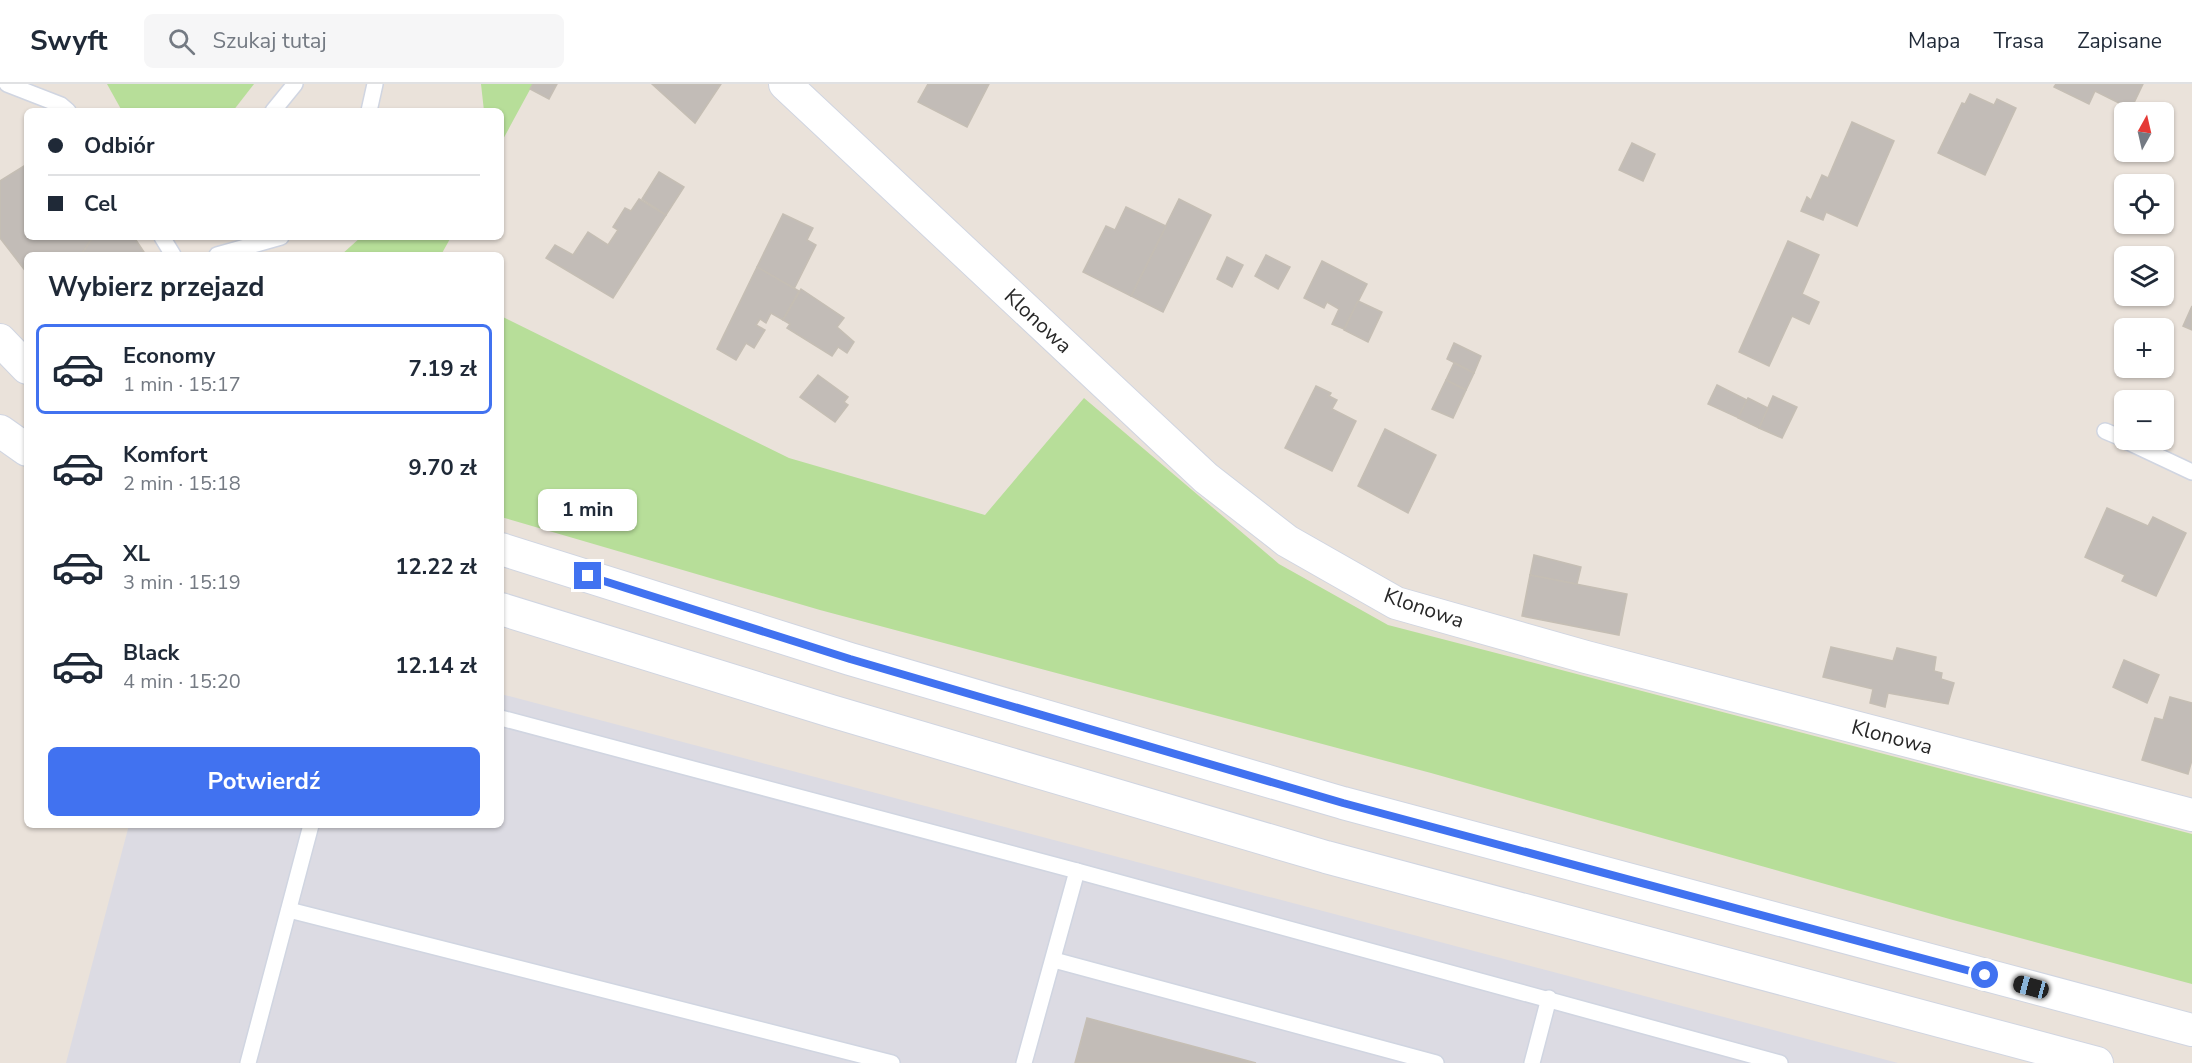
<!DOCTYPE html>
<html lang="pl">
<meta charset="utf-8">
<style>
body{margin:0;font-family:"Nunito Sans",sans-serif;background:#f6f6f7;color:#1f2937;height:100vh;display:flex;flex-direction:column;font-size:22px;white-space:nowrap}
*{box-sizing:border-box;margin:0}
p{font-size:20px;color:#747a83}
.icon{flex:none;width:33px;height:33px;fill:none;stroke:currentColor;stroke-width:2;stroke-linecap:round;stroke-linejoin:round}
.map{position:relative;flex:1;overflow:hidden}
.side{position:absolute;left:24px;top:168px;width:480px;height:576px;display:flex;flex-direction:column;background:#fff;border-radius:9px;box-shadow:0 2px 4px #0004}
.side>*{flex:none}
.hud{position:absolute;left:24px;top:24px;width:480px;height:132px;border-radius:9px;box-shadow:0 2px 4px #0004;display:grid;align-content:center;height:132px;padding:0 24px;background:#fff}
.needle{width:39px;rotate:8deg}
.buttons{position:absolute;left:2114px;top:18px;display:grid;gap:12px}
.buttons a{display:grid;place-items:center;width:60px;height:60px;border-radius:9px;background:#fff;box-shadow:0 2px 4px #0004;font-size:30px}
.end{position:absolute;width:27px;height:27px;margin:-14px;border:8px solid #4172f0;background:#fff;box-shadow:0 0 0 3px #fff}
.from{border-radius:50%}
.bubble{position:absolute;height:42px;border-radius:9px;background:#fff;box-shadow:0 2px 4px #0004;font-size:20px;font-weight:700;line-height:42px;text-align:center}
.car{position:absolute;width:18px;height:36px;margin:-18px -9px;border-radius:8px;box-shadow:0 0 4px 2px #0007;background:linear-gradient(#222 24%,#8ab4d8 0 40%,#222 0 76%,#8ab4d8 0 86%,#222 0)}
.hud b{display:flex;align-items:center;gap:21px;height:57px;font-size:22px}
.hud b+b{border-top:2px solid #e0e1e3}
.hud i{width:15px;height:15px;background:#1f2937}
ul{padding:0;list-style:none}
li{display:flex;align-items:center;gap:18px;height:90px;margin:0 12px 9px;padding:0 12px;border:3px solid transparent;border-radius:9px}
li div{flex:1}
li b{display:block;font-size:22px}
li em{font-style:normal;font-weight:700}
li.on{border-color:#4172f0}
li>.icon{width:54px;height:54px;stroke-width:1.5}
h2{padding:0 24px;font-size:27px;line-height:72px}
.primary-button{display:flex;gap:12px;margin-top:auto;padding:12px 24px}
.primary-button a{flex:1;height:69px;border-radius:9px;background:#4172f0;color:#fff;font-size:24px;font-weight:700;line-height:69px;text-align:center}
header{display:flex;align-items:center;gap:36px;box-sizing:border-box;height:84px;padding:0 30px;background:#fff;border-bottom:2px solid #e0e1e3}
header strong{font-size:28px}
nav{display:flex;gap:33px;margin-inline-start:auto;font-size:21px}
.search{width:420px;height:54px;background:#f6f6f7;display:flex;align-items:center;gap:15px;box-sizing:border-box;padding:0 21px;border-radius:9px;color:#747a83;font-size:22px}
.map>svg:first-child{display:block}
.industrial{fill:#dcdbe3}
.green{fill:#b7de99}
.building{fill:#c2bcb7;stroke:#c5beb4;stroke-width:1.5}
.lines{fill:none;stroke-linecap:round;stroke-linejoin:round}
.service-casing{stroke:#d0d5e1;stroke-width:18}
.minor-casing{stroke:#d0d5e1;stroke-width:34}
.service{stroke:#fff;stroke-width:15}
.minor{stroke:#fff;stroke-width:32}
.route{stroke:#4172f0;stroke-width:8}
.labels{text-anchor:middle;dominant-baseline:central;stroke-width:4.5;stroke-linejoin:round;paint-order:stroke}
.street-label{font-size:21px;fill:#282828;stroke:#fff}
</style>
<header>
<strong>Swyft</strong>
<div class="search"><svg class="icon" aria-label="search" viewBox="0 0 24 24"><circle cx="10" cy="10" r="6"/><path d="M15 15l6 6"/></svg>Szukaj tutaj</div>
<nav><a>Mapa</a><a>Trasa</a><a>Zapisane</a></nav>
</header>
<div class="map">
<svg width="2192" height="979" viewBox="0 0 2192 979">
<rect width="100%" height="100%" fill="#eae2da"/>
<polygon class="industrial" points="501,610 1898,979 66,979 129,741 501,741"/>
<g class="green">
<polygon points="107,0 254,0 233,27 122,27"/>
<polygon points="481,0 533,0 501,59 501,27 484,27"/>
<polygon points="361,153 451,153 441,171 341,171"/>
<polygon points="501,232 789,374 985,431 1084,314 1279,480 1388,541 2192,750 2192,900 1953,836 1431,689 820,526 501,433"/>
</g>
<g class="building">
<polygon points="533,0 557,0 549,15 530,5"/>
<polygon points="652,0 721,0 695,39"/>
<polygon points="928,0 989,0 967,43 918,18"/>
<polygon points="2056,0 2143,0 2131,25 2095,7 2089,20 2054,3"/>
<polygon points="1970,10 1994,21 1997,15 2016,24 1985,91 1938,69 1962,19 1965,20"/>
<polygon points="1852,38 1894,57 1857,142 1826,128 1823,136 1801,127 1807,113 1811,116 1822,91 1828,94"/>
<polygon points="1632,59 1655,70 1643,97 1619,86"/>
<polygon points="27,80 27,153 93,153 81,171 27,171 27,189 0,154 0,97"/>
<polygon points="659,88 684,103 666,131 642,115"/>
<polygon points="639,115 666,131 613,214 546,174 555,161 573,171 588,148 608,161 618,146 613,143 625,124 631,127"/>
<polygon points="1179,115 1211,131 1163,228 1131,212"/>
<polygon points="1126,123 1166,142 1131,212 1083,188 1106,142 1115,146"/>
<polygon points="783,130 813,144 807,156 816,161 794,205 757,183"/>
<polygon points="93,153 107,155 134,153 146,171 81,171"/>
<polygon points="1788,157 1819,171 1802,210 1819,218 1809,240 1792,232 1769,282 1739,268"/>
<polygon points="1266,171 1290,183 1278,205 1255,192"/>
<polygon points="1227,173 1243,181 1232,203 1217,195"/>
<polygon points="1322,177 1367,200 1344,245 1332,240 1339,225 1327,218 1324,224 1304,214"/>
<polygon points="757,183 799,207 783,236 771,229 766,239 760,235 756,241 765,246 754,264 746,259 736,276 717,265"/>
<polygon points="801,205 844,234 837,243 854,258 847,269 838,263 832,272 787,244 790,240 783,236"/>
<polygon points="1358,217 1382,228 1368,258 1344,246"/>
<polygon points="2192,222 2192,246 2183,242"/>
<polygon points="1454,259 1481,272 1474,289 1447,275"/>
<polygon points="1454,279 1474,289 1466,306 1446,296"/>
<polygon points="818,291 848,313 844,318 848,321 835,338 800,313"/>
<polygon points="1446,296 1466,306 1453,334 1432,325"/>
<polygon points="1717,301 1747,316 1739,334 1708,320"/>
<polygon points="1316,302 1331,309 1329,312 1337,316 1332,325 1356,337 1332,387 1285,364"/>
<polygon points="1773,312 1797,323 1782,354 1759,344"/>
<polygon points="1748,314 1768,324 1759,344 1738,334"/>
<polygon points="1385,345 1436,371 1408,429 1358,402"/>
<polygon points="2107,424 2148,442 2153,433 2186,449 2156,512 2122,497 2125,491 2085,473"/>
<polygon points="1534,471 1581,483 1577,500 1530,491"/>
<polygon points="1530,491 1627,510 1619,551 1522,532"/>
<polygon points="1831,563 1893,577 1897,564 1936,573 1934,587 1942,589 1941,595 1954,599 1948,620 1888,609 1885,623 1870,619 1873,605 1823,593"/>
<polygon points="2124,576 2159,591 2147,619 2113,603"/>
<polygon points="2170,613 2192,619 2192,676 2188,690 2142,676 2155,634 2163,636"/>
<polygon points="1087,934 1256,979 1075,979"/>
</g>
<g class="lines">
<defs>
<g id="service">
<polyline points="7,0 61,21 68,27"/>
<polyline points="273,27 295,0"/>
<polyline points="369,27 375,0"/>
<polyline points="162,153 173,171"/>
<polyline points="217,171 281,153"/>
<polyline points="2105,347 2124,355"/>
<polyline points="2124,356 2192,388"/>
<polyline points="501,634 1077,787 1024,979"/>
<polyline points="1077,787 1780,979"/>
<polyline points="289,826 892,979"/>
<polyline points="1054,876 1436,979"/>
<polyline points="248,979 311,741"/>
<polyline points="1532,979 1549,914"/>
</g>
<g id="minor">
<polyline points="785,0 1206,394 1287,457 1396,519 1586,573 2192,731"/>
<polyline points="0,256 27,284"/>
<polyline points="0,347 27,366"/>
<polyline points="501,465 850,575 1343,719 2192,946"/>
<polyline points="501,525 831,627 1326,773 2097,979"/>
</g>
</defs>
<use href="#service" class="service-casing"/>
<use href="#minor" class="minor-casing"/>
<use href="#service" class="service"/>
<use href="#minor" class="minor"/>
</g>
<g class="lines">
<polyline class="route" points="588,492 850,575 1343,719 1985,891"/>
</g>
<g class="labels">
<g class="street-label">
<text transform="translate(1038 237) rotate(43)">Klonowa</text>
<text transform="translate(1424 524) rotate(19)">Klonowa</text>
<text transform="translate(1892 653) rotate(15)">Klonowa</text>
</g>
</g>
</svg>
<div class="buttons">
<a><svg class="needle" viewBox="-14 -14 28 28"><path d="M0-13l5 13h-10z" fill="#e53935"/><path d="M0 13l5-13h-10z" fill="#747a83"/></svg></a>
<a><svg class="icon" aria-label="locate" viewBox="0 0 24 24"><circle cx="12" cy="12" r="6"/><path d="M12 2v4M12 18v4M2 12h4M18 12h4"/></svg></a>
<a><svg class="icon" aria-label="layers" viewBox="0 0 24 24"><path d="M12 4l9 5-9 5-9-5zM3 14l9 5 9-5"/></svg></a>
<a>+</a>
<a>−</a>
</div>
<i class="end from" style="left:1985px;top:891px"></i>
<i class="end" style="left:588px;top:492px"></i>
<div class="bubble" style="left:538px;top:405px;width:99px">1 min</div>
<i class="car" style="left:2031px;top:903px;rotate:285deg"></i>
<div class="hud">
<b><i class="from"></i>Odbiór</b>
<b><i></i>Cel</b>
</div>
<section class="side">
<h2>Wybierz przejazd</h2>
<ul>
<li class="on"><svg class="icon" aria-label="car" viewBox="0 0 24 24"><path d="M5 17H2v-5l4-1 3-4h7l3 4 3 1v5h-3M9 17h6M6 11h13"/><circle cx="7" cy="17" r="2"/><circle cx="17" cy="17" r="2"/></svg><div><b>Economy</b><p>1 min · 15:17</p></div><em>7.19 zł</em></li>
<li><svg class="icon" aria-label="car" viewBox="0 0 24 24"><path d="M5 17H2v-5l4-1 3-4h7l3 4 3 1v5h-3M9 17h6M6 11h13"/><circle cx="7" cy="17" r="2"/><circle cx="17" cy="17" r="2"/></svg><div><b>Komfort</b><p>2 min · 15:18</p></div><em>9.70 zł</em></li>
<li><svg class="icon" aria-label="car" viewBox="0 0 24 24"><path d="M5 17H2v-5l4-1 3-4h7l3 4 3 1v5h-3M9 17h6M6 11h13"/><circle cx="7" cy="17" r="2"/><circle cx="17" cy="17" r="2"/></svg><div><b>XL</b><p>3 min · 15:19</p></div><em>12.22 zł</em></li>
<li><svg class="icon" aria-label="car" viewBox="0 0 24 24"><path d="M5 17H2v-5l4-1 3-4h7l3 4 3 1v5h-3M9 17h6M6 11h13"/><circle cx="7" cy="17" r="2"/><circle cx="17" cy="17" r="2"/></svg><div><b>Black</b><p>4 min · 15:20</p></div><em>12.14 zł</em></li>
</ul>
<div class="primary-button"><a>Potwierdź</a></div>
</section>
</div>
